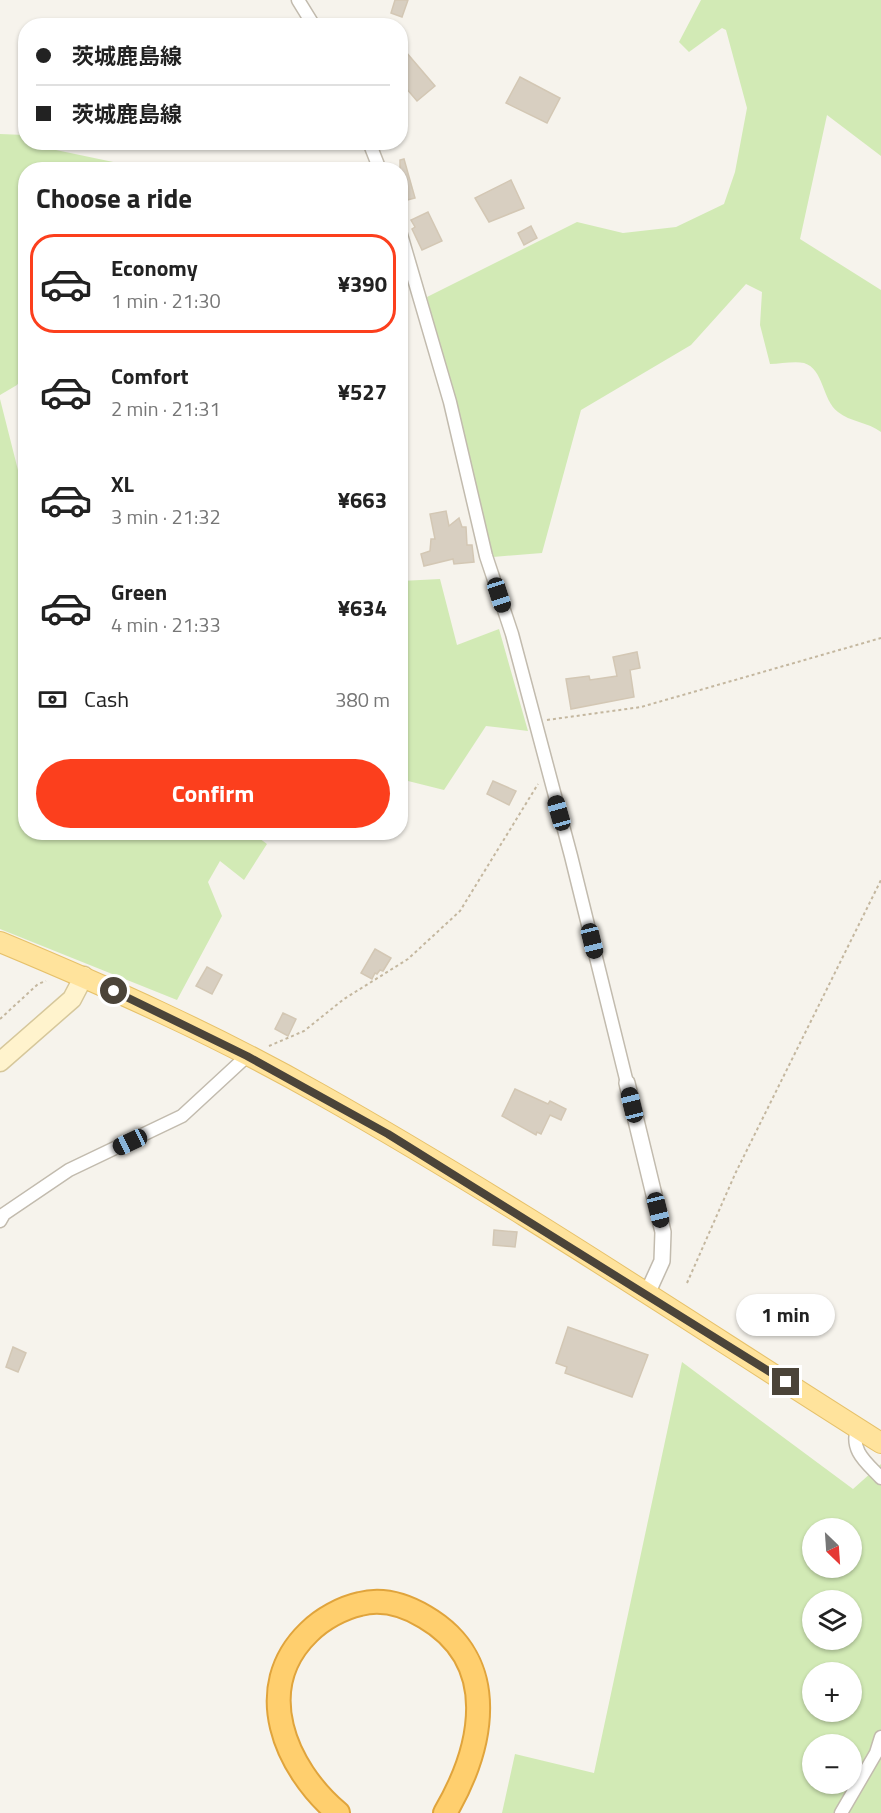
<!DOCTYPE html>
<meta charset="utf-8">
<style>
body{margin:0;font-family:"Titillium Web","Noto Sans JP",sans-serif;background:#f2f2f2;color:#222;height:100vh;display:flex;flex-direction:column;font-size:22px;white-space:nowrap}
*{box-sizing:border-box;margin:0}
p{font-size:20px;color:#767676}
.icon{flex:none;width:33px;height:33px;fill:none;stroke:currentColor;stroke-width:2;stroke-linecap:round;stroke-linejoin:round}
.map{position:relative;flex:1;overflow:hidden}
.details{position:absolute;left:18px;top:162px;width:390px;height:678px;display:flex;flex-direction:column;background:#fff;border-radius:24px;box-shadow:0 2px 4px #0004}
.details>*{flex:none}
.top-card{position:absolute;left:18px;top:18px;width:390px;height:132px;border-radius:24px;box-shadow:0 2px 4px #0004;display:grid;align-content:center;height:132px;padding:0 18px;background:#fff}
.needle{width:39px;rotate:155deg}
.tools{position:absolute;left:802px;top:1518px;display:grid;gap:12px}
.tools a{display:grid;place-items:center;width:60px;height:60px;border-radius:50%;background:#fff;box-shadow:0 2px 4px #0004;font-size:30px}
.end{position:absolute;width:27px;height:27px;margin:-14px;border:8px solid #4b4439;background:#fff;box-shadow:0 0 0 3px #fff}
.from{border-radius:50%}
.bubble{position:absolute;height:42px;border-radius:21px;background:#fff;box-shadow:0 2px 4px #0004;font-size:20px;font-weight:700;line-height:42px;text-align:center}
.car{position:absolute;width:18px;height:36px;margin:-18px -9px;border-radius:8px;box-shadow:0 0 4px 2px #0007;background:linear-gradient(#222 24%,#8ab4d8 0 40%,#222 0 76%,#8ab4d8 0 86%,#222 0)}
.top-card b{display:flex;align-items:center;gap:21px;height:57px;font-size:22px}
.top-card b+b{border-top:2px solid #e0e0e0}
.top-card i{width:15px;height:15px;background:#222}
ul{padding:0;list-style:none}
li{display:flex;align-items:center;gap:18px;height:99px;margin:0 12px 9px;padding:0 6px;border:3px solid transparent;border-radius:24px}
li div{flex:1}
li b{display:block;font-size:22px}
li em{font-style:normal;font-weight:700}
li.current{border-color:#fc3f1d}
li>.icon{width:54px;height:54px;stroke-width:1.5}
h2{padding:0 18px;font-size:27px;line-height:72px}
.pay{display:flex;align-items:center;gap:15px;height:66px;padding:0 18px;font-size:22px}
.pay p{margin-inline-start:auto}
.button{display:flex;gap:12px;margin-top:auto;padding:12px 18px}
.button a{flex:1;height:69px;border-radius:36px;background:#fc3f1d;color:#fff;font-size:24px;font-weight:700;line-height:69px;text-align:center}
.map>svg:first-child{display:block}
.green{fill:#d2eab5;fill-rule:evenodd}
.building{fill:#d8cfc1;stroke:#d3c7b4;stroke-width:1.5}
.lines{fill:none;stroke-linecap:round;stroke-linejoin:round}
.minor-casing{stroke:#c2bbae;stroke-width:15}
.tertiary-casing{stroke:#c2bbae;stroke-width:18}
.secondary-casing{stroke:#d6c79b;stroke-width:21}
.primary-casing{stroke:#e6c16a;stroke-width:22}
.motorway-casing{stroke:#e0a43c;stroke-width:26}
.path{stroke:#c4b79f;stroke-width:2;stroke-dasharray:3 3;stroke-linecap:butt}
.minor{stroke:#fff;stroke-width:12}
.tertiary{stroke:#fff;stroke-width:15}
.secondary{stroke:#fff3cd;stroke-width:18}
.primary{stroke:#ffe39c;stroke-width:20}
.motorway{stroke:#ffcf6e;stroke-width:22}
.route{stroke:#4b4439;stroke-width:8}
</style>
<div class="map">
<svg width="881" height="1813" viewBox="0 0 881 1813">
<rect width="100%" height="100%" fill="#f6f3ec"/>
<g class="green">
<path d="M701,0H881V156L827,115L800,239L881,290V432C868,422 850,422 838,412C822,400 824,369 804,363C794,361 780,364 770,364L760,325L762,292L746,284L691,345L581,410L542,553L493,557L427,297L577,222L623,233L676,227L724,204L735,172L747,108L726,30L722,28L689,52L679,42Z"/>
<polygon points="0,134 25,135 26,142 31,143 32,145 142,168 26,170 25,373 17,385 0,395"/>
<polygon points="0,399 22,486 25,487 26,832 251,832 267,844 244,880 220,861 208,882 222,916 177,1000 0,929"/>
<polygon points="440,579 457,645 499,629 528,731 486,726 444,790 400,779 401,581"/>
<path d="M682,1362L853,1489L881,1464V1813H502L515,1754L594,1773ZM813,1528H852V1568H813ZM813,1600H852V1640H813ZM813,1672H852V1712H813ZM813,1744H852V1784H813Z"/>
</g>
<g class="building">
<polygon points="395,0 408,0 402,17 391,13"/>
<polygon points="400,45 435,86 417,101 400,81"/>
<polygon points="520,77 560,98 547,123 506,103"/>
<polygon points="404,159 415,198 400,202 400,160"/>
<polygon points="511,180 524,208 489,222 475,198"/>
<polygon points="428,212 442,241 422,250 412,229 415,227 411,220"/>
<polygon points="531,226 537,238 524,245 518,233"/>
<polygon points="446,511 449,526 459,518 462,527 466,527 467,545 472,545 474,562 454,564 453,559 424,566 421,554 430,551 431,539 435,539 430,514"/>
<polygon points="637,652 640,668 630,670 634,697 571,709 566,679 589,676 590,680 617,676 613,657"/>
<polygon points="493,781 516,791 509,805 487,794"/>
<polygon points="375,949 391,958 383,971 380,970 377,974 375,973 372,979 361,973"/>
<polygon points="207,967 222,975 212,994 196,986"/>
<polygon points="283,1013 296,1019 288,1036 275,1029"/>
<polygon points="515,1089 548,1104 550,1101 566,1109 561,1120 550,1115 541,1134 537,1132 536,1135 502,1116"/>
<polygon points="494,1230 517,1232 515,1247 493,1245"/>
<polygon points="568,1327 648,1355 632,1397 565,1373 567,1367 556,1363"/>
<polygon points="13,1347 26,1353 18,1372 6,1367"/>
</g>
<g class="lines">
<defs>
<g id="minor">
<polyline points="298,0 314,26"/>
<polyline points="369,142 380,170"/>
<polyline points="400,231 450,402 486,556 512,634 571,856 627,1083"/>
<polyline points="0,1221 4,1214 69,1170 182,1116 247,1056"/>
<path d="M857,1428C850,1451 866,1462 881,1478"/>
<polyline points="841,1813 876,1753 881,1737"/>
</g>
<polyline id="tertiary" points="627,1083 663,1232 662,1261 647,1294"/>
<polyline id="secondary" points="0,1062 72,999 84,976"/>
<path id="primary" d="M0,942C108,987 216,1035 318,1093C510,1201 694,1325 881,1443"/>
<path id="motorway" d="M338,1813C285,1768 251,1688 309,1632C322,1619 342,1608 360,1604C383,1598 405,1605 425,1617C502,1662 483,1748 445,1813"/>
</defs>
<use href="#minor" class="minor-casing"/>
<use href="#tertiary" class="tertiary-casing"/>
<use href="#secondary" class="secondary-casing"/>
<use href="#primary" class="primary-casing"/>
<use href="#motorway" class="motorway-casing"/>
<g class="path">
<polyline points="547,720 641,707 881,638"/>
<polyline points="0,1019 38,984 46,981"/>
<polyline points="269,1046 304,1031 344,999 408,959 460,911 538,784"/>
<polyline points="687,1283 736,1172 881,880"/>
</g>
<use href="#minor" class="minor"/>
<use href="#tertiary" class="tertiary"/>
<use href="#secondary" class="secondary"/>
<use href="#primary" class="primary"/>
<use href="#motorway" class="motorway"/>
</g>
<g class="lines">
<polyline class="route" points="114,991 247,1056 388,1134 786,1382"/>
</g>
</svg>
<div class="tools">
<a><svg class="needle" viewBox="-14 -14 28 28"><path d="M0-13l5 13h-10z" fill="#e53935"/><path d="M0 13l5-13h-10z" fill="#767676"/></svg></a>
<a><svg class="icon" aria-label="layers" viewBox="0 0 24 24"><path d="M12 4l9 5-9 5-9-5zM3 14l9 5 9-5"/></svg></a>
<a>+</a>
<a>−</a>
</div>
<i class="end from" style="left:114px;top:991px"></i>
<i class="end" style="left:786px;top:1382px"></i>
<div class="bubble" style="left:736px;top:1294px;width:99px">1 min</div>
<i class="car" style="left:499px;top:595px;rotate:162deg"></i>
<i class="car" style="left:559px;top:813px;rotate:344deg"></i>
<i class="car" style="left:592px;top:941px;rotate:166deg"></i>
<i class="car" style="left:632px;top:1105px;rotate:346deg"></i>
<i class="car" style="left:130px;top:1142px;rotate:245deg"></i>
<i class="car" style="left:658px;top:1210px;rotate:166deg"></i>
<div class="top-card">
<b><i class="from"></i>茨城鹿島線</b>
<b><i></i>茨城鹿島線</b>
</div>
<section class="details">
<h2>Choose a ride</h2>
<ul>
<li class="current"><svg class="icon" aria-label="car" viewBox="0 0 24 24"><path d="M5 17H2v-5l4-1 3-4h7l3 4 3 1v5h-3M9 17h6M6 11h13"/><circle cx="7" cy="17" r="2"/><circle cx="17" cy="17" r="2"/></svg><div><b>Economy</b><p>1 min · 21:30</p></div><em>¥390</em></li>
<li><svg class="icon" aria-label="car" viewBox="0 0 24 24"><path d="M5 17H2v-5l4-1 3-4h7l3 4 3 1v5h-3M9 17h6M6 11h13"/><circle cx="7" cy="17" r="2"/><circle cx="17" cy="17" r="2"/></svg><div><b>Comfort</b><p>2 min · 21:31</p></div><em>¥527</em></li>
<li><svg class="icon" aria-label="car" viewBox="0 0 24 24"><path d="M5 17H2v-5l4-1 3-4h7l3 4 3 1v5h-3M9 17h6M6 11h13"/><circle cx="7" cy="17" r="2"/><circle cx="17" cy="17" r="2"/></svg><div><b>XL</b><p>3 min · 21:32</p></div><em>¥663</em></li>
<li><svg class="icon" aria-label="car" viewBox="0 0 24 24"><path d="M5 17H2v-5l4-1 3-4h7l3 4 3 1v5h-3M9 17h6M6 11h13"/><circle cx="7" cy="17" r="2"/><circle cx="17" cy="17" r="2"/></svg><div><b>Green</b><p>4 min · 21:33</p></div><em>¥634</em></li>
</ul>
<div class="pay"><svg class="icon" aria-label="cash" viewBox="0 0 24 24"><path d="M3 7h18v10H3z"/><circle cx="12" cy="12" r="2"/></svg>Cash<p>380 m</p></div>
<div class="button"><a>Confirm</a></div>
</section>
</div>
